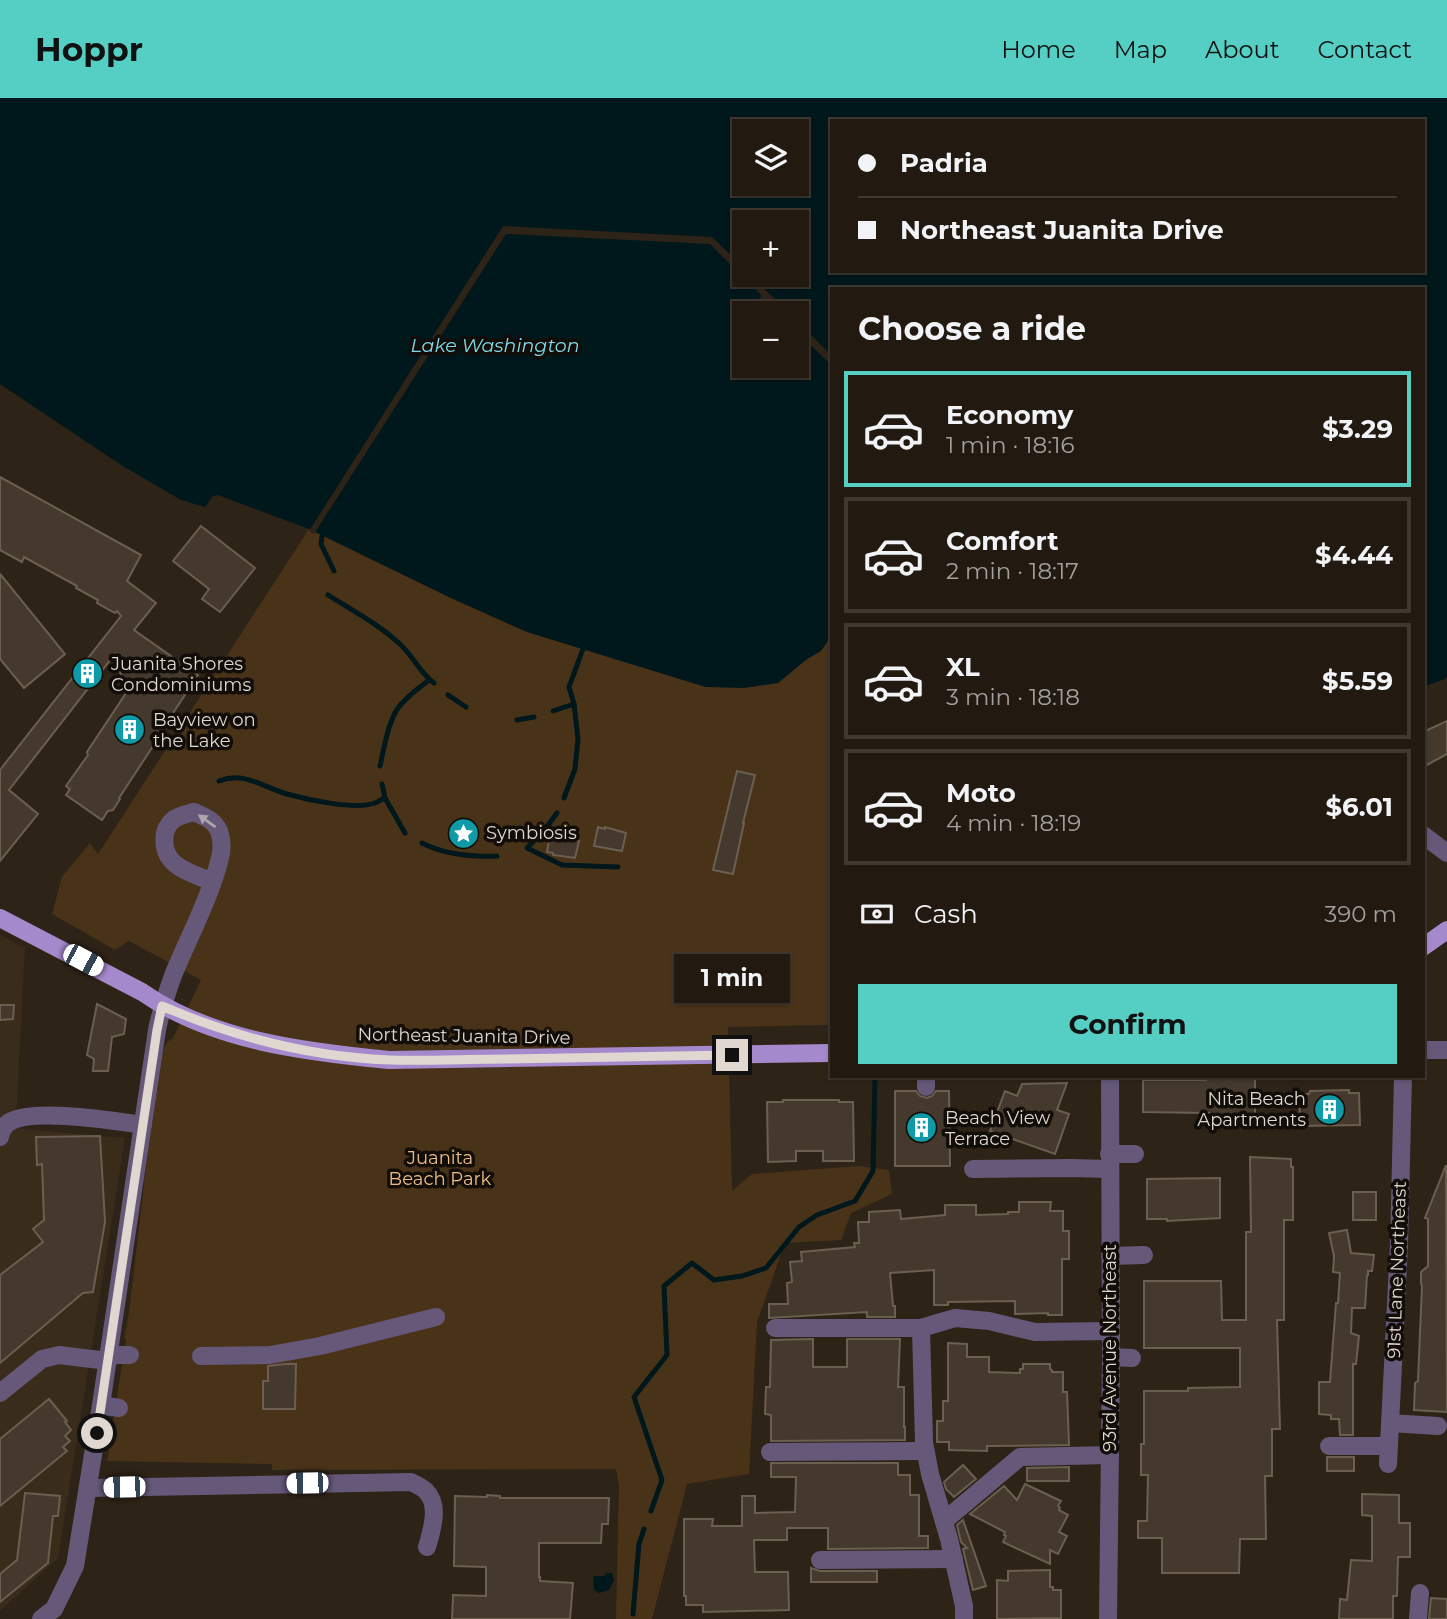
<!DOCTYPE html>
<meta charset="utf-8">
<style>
body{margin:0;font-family:Montserrat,sans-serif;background:#2a231a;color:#f1f3f6;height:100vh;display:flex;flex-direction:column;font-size:26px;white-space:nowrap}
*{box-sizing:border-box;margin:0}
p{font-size:23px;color:#a2a19f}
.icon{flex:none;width:38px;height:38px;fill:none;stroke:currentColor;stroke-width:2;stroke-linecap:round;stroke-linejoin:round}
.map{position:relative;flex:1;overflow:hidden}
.side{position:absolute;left:830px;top:189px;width:595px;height:791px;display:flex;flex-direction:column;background:#221a11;border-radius:0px;box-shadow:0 2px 5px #0004,0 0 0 2px #3f3831}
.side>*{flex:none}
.hud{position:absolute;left:830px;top:21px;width:595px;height:154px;border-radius:0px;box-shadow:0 2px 5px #0004,0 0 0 2px #3f3831;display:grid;align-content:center;height:154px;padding:0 28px;background:#221a11}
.controls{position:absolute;left:732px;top:21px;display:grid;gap:14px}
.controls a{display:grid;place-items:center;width:77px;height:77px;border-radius:0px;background:#221a11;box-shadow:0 2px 5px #0004,0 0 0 2px #3f3831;font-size:35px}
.end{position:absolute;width:32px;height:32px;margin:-16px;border:9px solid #dfd7d0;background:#111;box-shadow:0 0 0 4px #111}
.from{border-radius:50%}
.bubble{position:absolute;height:49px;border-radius:0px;background:#221a11;box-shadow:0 2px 5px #0004,0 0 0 2px #3f3831;font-size:23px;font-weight:700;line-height:49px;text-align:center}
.car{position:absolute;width:21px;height:42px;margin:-21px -10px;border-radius:9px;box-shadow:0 0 5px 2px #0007;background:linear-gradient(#fff 24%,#345 0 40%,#fff 0 76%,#345 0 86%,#fff 0)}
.hud b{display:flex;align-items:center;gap:24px;height:66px;font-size:26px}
.hud b+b{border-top:2px solid #3f3831}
.hud i{width:18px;height:18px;background:#f1f3f6}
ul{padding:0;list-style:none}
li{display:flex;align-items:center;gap:21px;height:116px;margin:0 14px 10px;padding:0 14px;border:4px solid #3f3831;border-radius:0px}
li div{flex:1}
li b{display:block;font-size:26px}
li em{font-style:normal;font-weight:700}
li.selected{border-color:#55cec4}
li>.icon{width:63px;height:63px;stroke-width:1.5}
h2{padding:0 28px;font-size:32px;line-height:84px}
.pay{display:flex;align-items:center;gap:18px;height:77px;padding:0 28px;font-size:26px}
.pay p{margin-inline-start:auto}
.primary-button{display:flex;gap:14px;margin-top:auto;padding:14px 28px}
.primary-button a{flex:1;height:80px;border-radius:0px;background:#55cec4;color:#111;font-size:28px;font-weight:700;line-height:80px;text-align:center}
header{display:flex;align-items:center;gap:42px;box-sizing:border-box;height:98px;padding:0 35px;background:#55cec4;color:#111}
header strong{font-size:33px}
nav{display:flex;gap:38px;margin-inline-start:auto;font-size:24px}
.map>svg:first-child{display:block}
.built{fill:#3a2c1b}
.green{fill:#493318}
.water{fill:#00171c;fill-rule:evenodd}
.pier{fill:#2e2317}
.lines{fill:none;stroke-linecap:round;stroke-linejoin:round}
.stream{stroke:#00171c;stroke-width:5}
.building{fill:#44392c;stroke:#6b5f51;stroke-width:2}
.minor{stroke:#655879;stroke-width:18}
.major{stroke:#a589cd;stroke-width:18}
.oneway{fill:#aea4ad}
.route{stroke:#dfd7d0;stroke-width:9}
.labels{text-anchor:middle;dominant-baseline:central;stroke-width:7;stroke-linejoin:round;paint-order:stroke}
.poi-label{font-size:18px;fill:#dfd7d0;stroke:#120d08;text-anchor:start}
.street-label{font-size:18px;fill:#dfd7d0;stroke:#120d08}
.park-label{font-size:18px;fill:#ecbc84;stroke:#120d08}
.water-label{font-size:19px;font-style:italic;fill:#7edaea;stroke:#120d08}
</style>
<header>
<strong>Hoppr</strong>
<nav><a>Home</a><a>Map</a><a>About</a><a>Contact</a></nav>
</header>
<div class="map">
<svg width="1447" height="1521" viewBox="0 0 1447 1521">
<rect width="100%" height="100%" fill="#2e2317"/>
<g class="built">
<polygon points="0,837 25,850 16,1022 0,1023"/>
<polygon points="0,1029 125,1040 58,1460 0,1513"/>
</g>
<polygon class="green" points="309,431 451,500 527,534 706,589 778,585 807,561 821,553 831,538 831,927 728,929 732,1093 752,1076 859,1068 889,1072 892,1096 851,1115 841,1142 785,1145 757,1224 749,1376 687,1386 652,1521 616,1521 619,1387 616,1371 272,1372 272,1366 107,1363 126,1241 124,1240 129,1215 148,1052 163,953 167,944 173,940 201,882 129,843 115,852 52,816 62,779 90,745 98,756"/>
<g class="water">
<path d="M0,0H1447V579L1445,581L1423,589V191H831V538L821,553L807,561L778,585L744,590L706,589L527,534L451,500L309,431L218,397L213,398L205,409L181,402L121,367L0,286ZM831,23H1423V173H831ZM744,33H796V86H744ZM744,124H796V177H744ZM744,215H796V268H744Z"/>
<polygon points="606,1475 612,1475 614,1482 609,1492 599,1495 594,1492 593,1478 604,1478"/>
</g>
<g class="pier">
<polygon points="503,128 712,139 744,170 744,177 750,177 789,215 757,215 751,209 762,198 710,146 506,136 314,436 309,433"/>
<polygon points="796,222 831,257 831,267 796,232"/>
</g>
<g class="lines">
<g class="stream">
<polyline points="322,438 321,446 334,473"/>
<path d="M328,497C353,513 380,527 402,548C414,560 421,576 434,585"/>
<polyline points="448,597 466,609"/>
<polyline points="553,613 574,606"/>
<polyline points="517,622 534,619"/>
<path d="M380,668C384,650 387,630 396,613C404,600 418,591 429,582"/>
<path d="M219,683C245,673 262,689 287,696C308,702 355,712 375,705C376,705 384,700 385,700"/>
<polyline points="382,686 385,700 405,735"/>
<polyline points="564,700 575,671 578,641 574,606 569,589 583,551"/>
<polyline points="557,715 543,734 527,750 562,767 618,769"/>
<path d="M422,745C445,757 471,759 497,758"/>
<polyline points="651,1413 662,1382 634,1299 667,1257 664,1188 692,1165 714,1182 742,1178 766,1170 799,1129 817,1117 855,1103 873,1073 875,978"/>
<polyline points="633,1516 639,1446 644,1431"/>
</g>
</g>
<g class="building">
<polygon points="0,379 141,457 127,483 156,505 134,532 198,577 158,638 159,639 119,700 120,701 113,712 108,713 102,722 66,697 70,691 66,688 88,657 87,654 126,595 115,556 9,692 38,716 0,763 0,672 121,518 117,513 115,515 97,505 98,502 76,490 77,488 24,459 22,464 0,452"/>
<polygon points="201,428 255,470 220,514 202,501 209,491 173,463"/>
<polygon points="0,476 65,556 24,590 0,561"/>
<polygon points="1447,623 1447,656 1423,669 1423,634"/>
<polygon points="737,673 755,677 743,725 744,725 733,776 713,772"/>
<polygon points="598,729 605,731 605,729 626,735 622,753 594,748"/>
<polygon points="550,737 579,743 575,760 553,757 553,755 547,754"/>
<polygon points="97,906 126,921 124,936 112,939 108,973 93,973 94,961 87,957"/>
<polygon points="0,907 14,907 13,921 0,922"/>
<polygon points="1206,978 1255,978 1255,1016 1218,1018 1218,1016 1206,1015 1143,1014 1143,982 1206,982"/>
<polygon points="1067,985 1057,1012 1069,1016 1055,1056 990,1033 1005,993 1017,998 1022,986"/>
<polygon points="1349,992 1349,995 1359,995 1360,1027 1300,1028 1299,996 1309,996 1310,993"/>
<polygon points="895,993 916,993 920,998 927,1000 932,998 936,993 949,993 950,1068 895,1068"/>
<polygon points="783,1002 839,1002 839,1004 853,1004 854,1063 823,1063 823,1053 796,1053 796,1063 768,1064 767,1004 783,1004"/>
<polygon points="100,1038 105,1124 93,1194 83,1195 0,1265 0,1177 43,1144 33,1131 44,1122 42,1066 37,1067 36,1039"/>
<polygon points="1250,1059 1291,1061 1291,1069 1293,1069 1293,1122 1284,1122 1284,1222 1277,1222 1280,1331 1272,1331 1272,1378 1265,1378 1266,1441 1240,1441 1239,1475 1162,1475 1162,1440 1138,1440 1138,1423 1147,1423 1148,1377 1141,1377 1141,1346 1144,1346 1144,1293 1188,1293 1188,1290 1240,1289 1240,1250 1144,1250 1144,1183 1221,1183 1222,1222 1246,1222 1246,1134 1251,1134"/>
<polygon points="1446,1067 1447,1314 1414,1312 1415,1285 1418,1283 1422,1188 1421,1186 1421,1174 1428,1168 1428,1121 1425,1120"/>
<polygon points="1220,1080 1220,1120 1167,1123 1167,1121 1147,1121 1147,1081"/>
<rect x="1353" y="1094" width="23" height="28"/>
<polygon points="1019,1104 1051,1104 1050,1113 1063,1113 1063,1133 1069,1133 1069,1161 1062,1161 1062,1217 1048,1217 1048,1215 1015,1216 1015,1203 948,1204 948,1207 934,1207 934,1172 890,1175 893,1208 895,1208 895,1219 867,1219 867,1214 769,1220 769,1206 788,1206 787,1185 792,1184 790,1164 802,1163 801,1154 855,1149 854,1145 859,1145 858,1124 869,1124 869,1114 900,1112 901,1121 945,1117 945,1107 976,1107 976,1117 1008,1116 1008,1114 1019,1114"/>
<polygon points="1347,1132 1351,1155 1374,1157 1372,1173 1368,1173 1368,1177 1367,1177 1365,1210 1352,1210 1351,1235 1359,1238 1356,1266 1353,1266 1353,1337 1340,1337 1339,1321 1331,1321 1331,1317 1319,1316 1319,1284 1330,1284 1336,1205 1338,1205 1340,1175 1333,1174 1334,1158 1329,1135"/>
<polygon points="813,1241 813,1269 847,1269 847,1241 900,1241 898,1289 904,1289 904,1329 905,1329 905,1342 771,1343 771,1317 765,1316 766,1289 770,1289 771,1242"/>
<polygon points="948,1245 967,1246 967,1259 989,1259 989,1274 1020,1275 1020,1271 1023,1271 1023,1266 1050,1266 1050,1271 1052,1272 1052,1274 1063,1274 1063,1294 1067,1294 1069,1347 989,1348 987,1348 987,1353 949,1352 949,1344 937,1344 937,1323 943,1323 943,1303 948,1303"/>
<polygon points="285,1266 296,1266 295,1311 263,1311 263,1283 268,1283 268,1268"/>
<polygon points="49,1301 67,1323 65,1324 71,1332 65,1338 70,1343 63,1349 67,1353 0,1408 0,1341"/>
<rect x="1327" y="1359" width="27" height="14"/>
<polygon points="771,1365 898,1365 898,1377 910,1377 910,1397 919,1397 919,1438 928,1438 928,1450 828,1451 828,1430 787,1430 787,1442 754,1442 755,1474 788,1474 789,1512 703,1514 703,1507 686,1507 686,1498 684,1498 684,1421 713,1421 712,1428 742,1428 742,1398 755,1398 755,1415 795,1414 796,1379 771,1379"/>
<polygon points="963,1367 976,1381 954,1399 946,1391 944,1384"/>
<polygon points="1069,1369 1069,1383 1027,1383 1027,1370"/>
<polygon points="1025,1386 1061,1403 1058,1408 1060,1410 1059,1412 1068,1417 1059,1434 1067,1438 1058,1456 1050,1452 1050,1466 1003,1444 1006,1438 1004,1437 1005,1434 970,1416 1004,1388 1017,1402"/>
<polygon points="25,1395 60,1398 58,1418 53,1418 48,1465 0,1504 0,1476 17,1462"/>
<polygon points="1362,1396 1399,1397 1399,1425 1410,1425 1410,1459 1398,1459 1397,1498 1393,1498 1393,1521 1339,1521 1340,1501 1347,1502 1351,1462 1372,1463 1372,1418 1362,1417"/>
<polygon points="487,1397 500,1398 500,1400 609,1400 608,1426 602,1426 601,1445 539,1445 539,1479 540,1479 540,1483 573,1485 570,1521 452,1521 453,1497 486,1498 486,1469 454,1468 455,1398 487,1399"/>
<polygon points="963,1422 986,1488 973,1492 963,1451 967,1450 961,1444 957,1427"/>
<polygon points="811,1470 820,1473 877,1473 877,1484 811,1484"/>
<polygon points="1050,1472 1050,1489 1053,1489 1053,1492 1061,1492 1061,1520 997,1521 997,1482 1008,1483 1008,1473"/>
<polygon points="1431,1500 1447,1501 1447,1521 1429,1521"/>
</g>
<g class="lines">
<g class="minor">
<polyline points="1423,737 1447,755"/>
<polyline points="1423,952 1447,952"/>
<polyline points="926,989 926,978"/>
<path d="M0,1039C1,1034 3,1029 8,1025C31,1009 114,1023 143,1027"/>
<polyline points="1109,1056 1135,1056"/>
<polyline points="973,1071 1071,1070 1109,1071"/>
<polyline points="1110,1158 1144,1157"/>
<polyline points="775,1230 921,1230 955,1220 989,1223 1035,1234 1110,1233"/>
<polyline points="921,1230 924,1344 930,1376 949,1441 964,1508 964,1521"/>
<polyline points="109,1257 130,1257"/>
<polyline points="201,1258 270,1257 320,1248 436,1219"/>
<polyline points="1111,1259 1132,1260"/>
<polyline points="0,1295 42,1261 59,1257 108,1263"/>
<polyline points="101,1307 119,1310"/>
<polyline points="1390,1325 1438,1328"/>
<polyline points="1329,1348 1389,1348"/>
<polyline points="770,1354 925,1353"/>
<polyline points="1388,1366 1399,1147 1403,978"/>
<path d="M89,1390L411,1384C415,1386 422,1389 426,1393C440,1407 432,1432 427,1449"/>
<polyline points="944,1423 1020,1359 1110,1357"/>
<polyline points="820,1462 954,1461"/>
<path d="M41,1521L54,1511L75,1468L101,1307L157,932C161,912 167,894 174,875C189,839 211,797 220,760C222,752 222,741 219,733C214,722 205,719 194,714C187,716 179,717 173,722C161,732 162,752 172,763C181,773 199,778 212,784"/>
<polyline points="1108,1521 1111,1259 1110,978"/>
<polyline points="1418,1521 1420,1495"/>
</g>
<g class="major">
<path d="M0,820L142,894C212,943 306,954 389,962L831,955"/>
<polyline points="1423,849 1447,832"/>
</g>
</g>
<defs><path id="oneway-solid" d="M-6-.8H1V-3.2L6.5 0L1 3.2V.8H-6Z" transform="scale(1.75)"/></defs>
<use class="oneway" href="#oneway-solid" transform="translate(207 723) rotate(-144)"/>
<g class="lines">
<path class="route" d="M97,1335L157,932L162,908C234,939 311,959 390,962C429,963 468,961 508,961C582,960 657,959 732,957"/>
</g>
<defs>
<symbol id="building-disc" viewBox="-11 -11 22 22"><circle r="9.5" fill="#0f9aa8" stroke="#120d08"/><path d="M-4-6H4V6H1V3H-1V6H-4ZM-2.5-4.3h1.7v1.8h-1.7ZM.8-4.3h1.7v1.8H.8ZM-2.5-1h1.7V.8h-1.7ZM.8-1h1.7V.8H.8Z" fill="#fff"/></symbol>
<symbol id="sight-disc" viewBox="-11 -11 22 22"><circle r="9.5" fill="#0f9aa8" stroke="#120d08"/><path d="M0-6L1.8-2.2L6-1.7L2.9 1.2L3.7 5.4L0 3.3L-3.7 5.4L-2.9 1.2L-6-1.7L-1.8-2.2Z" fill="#fff"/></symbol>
</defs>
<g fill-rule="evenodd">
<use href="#building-disc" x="70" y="558" width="35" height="35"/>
<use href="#building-disc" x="112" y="614" width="35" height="35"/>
<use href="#sight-disc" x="446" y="718" width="35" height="35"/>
<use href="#building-disc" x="1312" y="994" width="35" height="35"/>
<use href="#building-disc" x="904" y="1012" width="35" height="35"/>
</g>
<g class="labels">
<g class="poi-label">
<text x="111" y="566">Juanita Shores<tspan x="111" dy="21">Condominiums</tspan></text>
<text x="153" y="622">Bayview on<tspan x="153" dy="21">the Lake</tspan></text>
<text x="486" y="735">Symbiosis</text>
<text x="1306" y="1001" text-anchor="end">Nita Beach<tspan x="1306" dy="21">Apartments</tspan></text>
<text x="945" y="1020">Beach View<tspan x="945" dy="21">Terrace</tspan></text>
</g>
<g class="street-label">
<text transform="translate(464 938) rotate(1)">Northeast Juanita Drive</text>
<text transform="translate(1397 1172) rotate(-88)">91st Lane Northeast</text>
<text transform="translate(1110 1250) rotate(-90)">93rd Avenue Northeast</text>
</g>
<g class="park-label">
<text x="440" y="1060">Juanita<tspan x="440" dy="21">Beach Park</tspan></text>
</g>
<g class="water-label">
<text x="495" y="247">Lake Washington</text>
</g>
</g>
</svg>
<div class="controls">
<a><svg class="icon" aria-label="layers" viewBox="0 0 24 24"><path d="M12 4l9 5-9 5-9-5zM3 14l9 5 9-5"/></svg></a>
<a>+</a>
<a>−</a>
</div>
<i class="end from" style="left:97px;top:1335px"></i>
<i class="end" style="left:732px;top:957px"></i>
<div class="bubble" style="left:674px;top:856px;width:116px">1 min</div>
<i class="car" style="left:83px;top:862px;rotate:118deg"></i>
<i class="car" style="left:307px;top:1385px;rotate:269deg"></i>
<i class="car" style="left:124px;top:1389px;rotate:269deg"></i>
<div class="hud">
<b><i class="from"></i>Padria</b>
<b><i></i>Northeast Juanita Drive</b>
</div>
<section class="side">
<h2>Choose a ride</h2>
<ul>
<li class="selected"><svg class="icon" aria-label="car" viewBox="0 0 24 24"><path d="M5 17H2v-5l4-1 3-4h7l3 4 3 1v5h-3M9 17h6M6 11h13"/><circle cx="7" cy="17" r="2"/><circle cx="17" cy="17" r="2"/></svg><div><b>Economy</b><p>1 min · 18:16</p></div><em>$3.29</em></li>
<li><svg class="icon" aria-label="car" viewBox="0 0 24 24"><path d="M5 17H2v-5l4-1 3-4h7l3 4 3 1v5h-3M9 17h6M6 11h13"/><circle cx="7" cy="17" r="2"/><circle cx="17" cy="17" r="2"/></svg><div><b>Comfort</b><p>2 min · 18:17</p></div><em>$4.44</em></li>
<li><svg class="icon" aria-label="car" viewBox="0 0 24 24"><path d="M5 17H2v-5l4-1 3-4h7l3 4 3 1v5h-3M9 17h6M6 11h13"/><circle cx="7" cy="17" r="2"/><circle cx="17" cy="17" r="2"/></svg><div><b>XL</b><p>3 min · 18:18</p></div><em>$5.59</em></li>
<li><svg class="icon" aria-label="car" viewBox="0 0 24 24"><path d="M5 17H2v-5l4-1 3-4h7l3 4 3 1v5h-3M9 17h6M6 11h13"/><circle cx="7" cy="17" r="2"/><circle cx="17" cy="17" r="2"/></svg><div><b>Moto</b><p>4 min · 18:19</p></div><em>$6.01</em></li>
</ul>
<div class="pay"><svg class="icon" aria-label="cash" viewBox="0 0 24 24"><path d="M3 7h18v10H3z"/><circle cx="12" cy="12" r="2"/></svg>Cash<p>390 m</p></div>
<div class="primary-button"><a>Confirm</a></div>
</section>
</div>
